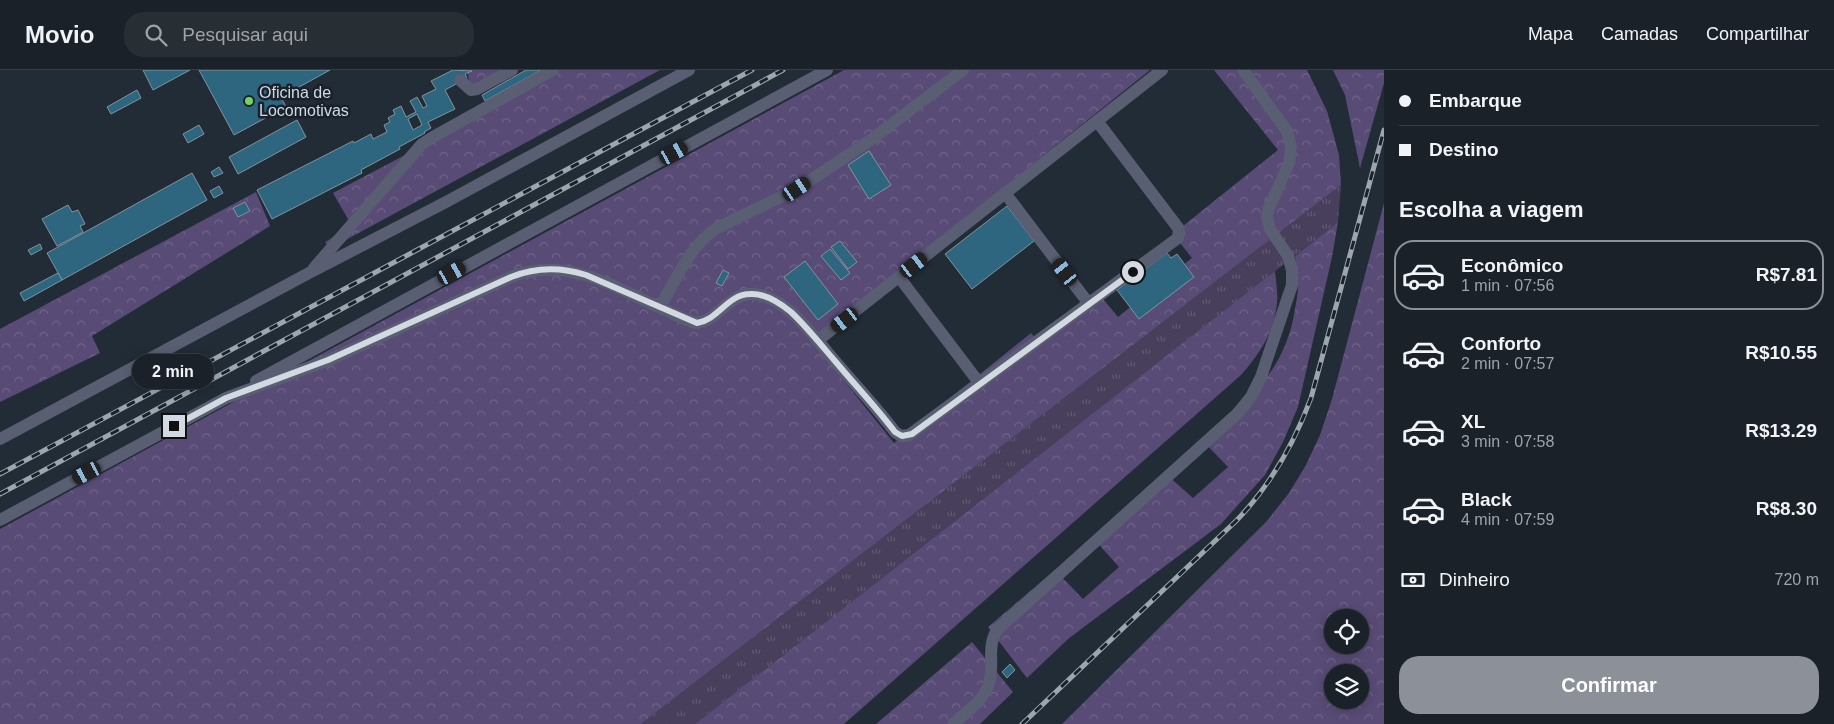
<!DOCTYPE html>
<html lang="pt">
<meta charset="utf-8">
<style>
body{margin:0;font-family:Helvetica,sans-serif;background:#272e34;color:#f1f3f6;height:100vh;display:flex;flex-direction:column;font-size:19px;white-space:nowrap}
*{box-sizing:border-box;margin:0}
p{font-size:16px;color:#9fa3a8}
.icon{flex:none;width:28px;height:28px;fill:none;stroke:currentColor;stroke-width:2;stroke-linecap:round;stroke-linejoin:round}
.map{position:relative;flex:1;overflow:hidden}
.panel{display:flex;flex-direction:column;background:#1a2128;width:450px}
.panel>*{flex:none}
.guide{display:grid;align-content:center;height:110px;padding:0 15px;background:#1a2128}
.tools{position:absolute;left:1324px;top:539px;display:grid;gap:10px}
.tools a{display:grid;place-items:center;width:45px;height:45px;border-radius:50%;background:#1a2128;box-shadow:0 2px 12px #0003,0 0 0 1px #383e45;font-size:25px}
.end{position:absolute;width:22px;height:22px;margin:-11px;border:6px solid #d3d9e1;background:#111;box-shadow:0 0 0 2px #111}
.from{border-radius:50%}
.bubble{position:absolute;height:35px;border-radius:18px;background:#1a2128;box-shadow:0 2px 12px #0003,0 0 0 1px #383e45;font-size:16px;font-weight:700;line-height:35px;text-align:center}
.car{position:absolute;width:15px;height:30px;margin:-15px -8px;border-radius:6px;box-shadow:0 0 4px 1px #0007;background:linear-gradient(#222 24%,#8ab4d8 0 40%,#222 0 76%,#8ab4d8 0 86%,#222 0)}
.guide b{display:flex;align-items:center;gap:18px;height:48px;font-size:19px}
.guide b+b{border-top:1px solid #383e45}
.guide i{width:12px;height:12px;background:#f1f3f6}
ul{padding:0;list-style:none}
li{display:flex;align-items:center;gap:15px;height:70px;margin:0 10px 8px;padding:0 5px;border:2px solid transparent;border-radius:20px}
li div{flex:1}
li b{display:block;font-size:19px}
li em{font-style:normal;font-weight:700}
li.current{border-color:#8c9099}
li>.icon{width:45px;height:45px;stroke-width:1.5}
h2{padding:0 15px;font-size:22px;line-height:60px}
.pay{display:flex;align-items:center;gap:12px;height:55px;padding:0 15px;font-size:19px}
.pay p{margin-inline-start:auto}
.cta{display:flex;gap:10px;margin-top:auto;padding:10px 15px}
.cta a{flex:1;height:58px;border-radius:20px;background:#8c9099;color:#fff;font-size:20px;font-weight:700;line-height:58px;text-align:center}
header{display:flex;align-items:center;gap:30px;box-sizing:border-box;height:70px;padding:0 25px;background:#1a2128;border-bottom:1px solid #383e45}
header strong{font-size:24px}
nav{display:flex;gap:28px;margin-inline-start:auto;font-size:18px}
.search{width:350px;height:45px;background:#272e34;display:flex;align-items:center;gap:12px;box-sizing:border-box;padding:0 18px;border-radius:20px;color:#9fa3a8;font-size:19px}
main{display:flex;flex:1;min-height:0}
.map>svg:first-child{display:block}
.grass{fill:url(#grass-tufts)}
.forest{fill:url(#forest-crowns);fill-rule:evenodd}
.building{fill:#2e6680;stroke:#82939c;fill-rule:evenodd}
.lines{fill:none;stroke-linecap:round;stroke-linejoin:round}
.minor{stroke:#595e72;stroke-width:12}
.rail-casing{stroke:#9da5ad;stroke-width:5}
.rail{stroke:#19222c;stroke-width:3;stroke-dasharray:9;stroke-linecap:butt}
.route{stroke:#d3d9e1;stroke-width:6}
.poi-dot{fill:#75d25b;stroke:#19222c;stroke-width:2}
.labels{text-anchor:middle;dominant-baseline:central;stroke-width:5;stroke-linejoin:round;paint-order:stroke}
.poi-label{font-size:16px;fill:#d3d9e1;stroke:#19222c;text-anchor:start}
</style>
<header>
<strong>Movio</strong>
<div class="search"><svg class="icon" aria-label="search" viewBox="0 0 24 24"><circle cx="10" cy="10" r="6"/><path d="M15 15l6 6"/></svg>Pesquisar aqui</div>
<nav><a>Mapa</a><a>Camadas</a><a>Compartilhar</a></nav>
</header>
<main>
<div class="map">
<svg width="1384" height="654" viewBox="0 0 1384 654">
<defs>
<pattern id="grass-tufts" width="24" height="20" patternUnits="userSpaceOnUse" patternTransform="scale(1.25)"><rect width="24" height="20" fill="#473f5b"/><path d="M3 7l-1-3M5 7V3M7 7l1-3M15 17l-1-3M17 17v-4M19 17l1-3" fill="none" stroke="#615a72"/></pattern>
<pattern id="forest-crowns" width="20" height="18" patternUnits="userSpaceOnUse" patternTransform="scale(1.25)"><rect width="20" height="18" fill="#584b76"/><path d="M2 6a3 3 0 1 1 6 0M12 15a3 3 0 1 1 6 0" fill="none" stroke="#6f6489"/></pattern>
</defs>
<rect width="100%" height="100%" fill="#222c36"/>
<polygon class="grass" points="1341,115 1338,152 695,654 641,654"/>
<g class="forest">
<polygon points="467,0 513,0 471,19"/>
<polygon points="556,0 660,0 329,179 325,172 352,156 333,123 558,4"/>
<polygon points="844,0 1150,0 812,271 894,373 1031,263 1038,272 1099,224 1118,247 1192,188 1173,164 1278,80 1214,0 1307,0 1327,41 1339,85 1341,115 641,654 0,654 0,459"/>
<polygon points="1333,0 1384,0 1384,13 1360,98 1345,25"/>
<polygon points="256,122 270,156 92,266 100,283 0,332 0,259"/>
<path d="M1384,133V654H1062L1266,452L1289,423L1306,395L1320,365L1332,329ZM1332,548H1360V575H1332ZM1332,602H1360V630H1332Z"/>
<path d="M1338,152L1332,187L1298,337L1283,372L1265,405L1221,454L1068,569L1027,608L988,557L1055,500L1083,529L1119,497L1094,469L1167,405L1193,428L1228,397L1204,372C1246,332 1286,301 1295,239C1296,232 1298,224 1298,217C1298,207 1296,196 1295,186Z"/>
<path d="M1275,201C1276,211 1278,223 1277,233C1274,263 1260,283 1241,305L844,654H695Z"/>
<polygon points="972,572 1013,622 980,654 876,654"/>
</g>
<g class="building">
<polygon points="143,0 190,0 153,20"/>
<polygon points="199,0 330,0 281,27 286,37 234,65"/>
<path d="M453,0L472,1L465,4L467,8L445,20L455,39L428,52L431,58L424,62L425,63L399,77L400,79L361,100L362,103L272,149L257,120L353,71L354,73L371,64L373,69L387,62L384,55L390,52L388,48L395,44L393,40L401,36L406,47L416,42L410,31L417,27L423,38L427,36L422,26L436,19L431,11ZM417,44L422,55L413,60L408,49Z"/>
<polygon points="526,0 541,0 485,31 482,25"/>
<polygon points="137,20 141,28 111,44 107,37"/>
<polygon points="297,50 306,67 238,104 229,87"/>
<polygon points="199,55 204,64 188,73 183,64"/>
<polygon points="869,81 891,115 869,129 848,95"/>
<polygon points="219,97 223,103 214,107 211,102"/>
<polygon points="192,103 207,130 62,210 47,183"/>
<polygon points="219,116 223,123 214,128 210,121"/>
<polygon points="245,132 250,141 238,147 233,138"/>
<polygon points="68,135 72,142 78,140 85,154 80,156 83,162 57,176 42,149"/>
<polygon points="1007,136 1034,171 972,219 945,184"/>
<polygon points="840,171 857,192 848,199 831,177"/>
<polygon points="40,174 42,179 31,185 28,180"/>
<polygon points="830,179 850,203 841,210 821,186"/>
<polygon points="1167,183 1171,188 1177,184 1194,207 1139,249 1117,220"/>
<polygon points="805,191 838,234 818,250 784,207"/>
<polygon points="723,200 729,203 722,216 716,213"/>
<polygon points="58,203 62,210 24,231 20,223"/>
<polygon points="1010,594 1015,600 1007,608 1002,602"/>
</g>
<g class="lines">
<g class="minor">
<polyline points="460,10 471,20 477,19 512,0"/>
<polyline points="1005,123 1089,234"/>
<polyline points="314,198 422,74 433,67 553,0"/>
<polyline points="899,207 980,314"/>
<path d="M660,237C676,210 689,176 717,158L797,119L868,72L963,0"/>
<polyline points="817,271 1162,0"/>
<polyline points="256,311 827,0"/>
<polyline points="0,369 309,203 446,132 689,0"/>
<path d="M0,450L226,328L329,290L511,207C568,185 615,218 665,240C675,244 686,251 697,253C718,250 728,225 750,224C765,223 780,233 791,242C809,258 824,279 840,297C858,318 878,339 895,362L901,366L909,365L1178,168L1179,159L1097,51"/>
<path d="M953,654C965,643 982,632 988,616C996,597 985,576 998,559L1237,344L1251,327L1261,307L1292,215V200L1288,186L1270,159L1267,147L1269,138L1289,93L1291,77L1287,61L1243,0"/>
</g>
<defs>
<g id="rail">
<polyline points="0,404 752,0"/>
<polyline points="0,424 783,0"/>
<path d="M1022,654L1236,451C1270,416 1294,374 1311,328L1384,60"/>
</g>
</defs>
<use href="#rail" class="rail-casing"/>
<use href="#rail" class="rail"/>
</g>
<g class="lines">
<path class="route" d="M174,356L226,328L328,290L511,207C536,197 561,197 586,205L697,253C718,250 728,224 750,224C765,223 780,233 791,242C807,257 821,275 835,291C855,315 876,337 895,362L902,366L912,364L1133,202"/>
</g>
<circle class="poi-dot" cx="249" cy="31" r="5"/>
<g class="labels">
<g class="poi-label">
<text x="259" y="22">Oficina de<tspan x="259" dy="18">Locomotivas</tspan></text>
</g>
</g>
</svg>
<div class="tools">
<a><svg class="icon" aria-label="locate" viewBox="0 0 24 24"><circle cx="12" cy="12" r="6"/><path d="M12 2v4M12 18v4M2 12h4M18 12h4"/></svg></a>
<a><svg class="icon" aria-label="layers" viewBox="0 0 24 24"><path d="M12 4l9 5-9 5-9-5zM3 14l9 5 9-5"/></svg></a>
</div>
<i class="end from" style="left:1133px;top:202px"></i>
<i class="end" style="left:174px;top:356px"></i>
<div class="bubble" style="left:132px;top:284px;width:82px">2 min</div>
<i class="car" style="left:674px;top:83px;rotate:61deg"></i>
<i class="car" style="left:797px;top:119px;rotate:56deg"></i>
<i class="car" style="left:914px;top:195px;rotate:52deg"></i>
<i class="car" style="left:1065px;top:202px;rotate:323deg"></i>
<i class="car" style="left:452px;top:203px;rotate:61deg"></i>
<i class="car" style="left:845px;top:250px;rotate:232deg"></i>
<i class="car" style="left:87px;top:403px;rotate:242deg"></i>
</div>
<section class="panel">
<div class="guide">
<b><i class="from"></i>Embarque</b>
<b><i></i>Destino</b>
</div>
<h2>Escolha a viagem</h2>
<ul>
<li class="current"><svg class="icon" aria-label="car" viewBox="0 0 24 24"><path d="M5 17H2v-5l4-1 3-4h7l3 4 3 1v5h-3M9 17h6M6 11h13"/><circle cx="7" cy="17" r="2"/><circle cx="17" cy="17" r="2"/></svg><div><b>Econômico</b><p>1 min · 07:56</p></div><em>R$7.81</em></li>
<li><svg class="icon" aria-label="car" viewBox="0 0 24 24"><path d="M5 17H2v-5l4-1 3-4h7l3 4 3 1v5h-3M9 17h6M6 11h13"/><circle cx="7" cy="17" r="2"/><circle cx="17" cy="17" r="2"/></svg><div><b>Conforto</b><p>2 min · 07:57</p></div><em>R$10.55</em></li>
<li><svg class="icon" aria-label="car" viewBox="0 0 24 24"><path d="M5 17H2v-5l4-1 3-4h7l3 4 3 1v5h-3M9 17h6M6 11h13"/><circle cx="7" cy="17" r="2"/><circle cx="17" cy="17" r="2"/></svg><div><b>XL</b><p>3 min · 07:58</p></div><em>R$13.29</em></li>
<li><svg class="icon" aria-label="car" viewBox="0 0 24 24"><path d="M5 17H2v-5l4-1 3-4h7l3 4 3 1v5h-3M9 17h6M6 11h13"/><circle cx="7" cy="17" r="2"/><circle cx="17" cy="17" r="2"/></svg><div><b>Black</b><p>4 min · 07:59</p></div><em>R$8.30</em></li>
</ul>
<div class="pay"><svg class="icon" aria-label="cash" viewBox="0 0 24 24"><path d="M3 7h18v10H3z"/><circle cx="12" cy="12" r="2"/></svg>Dinheiro<p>720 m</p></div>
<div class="cta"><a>Confirmar</a></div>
</section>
</main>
